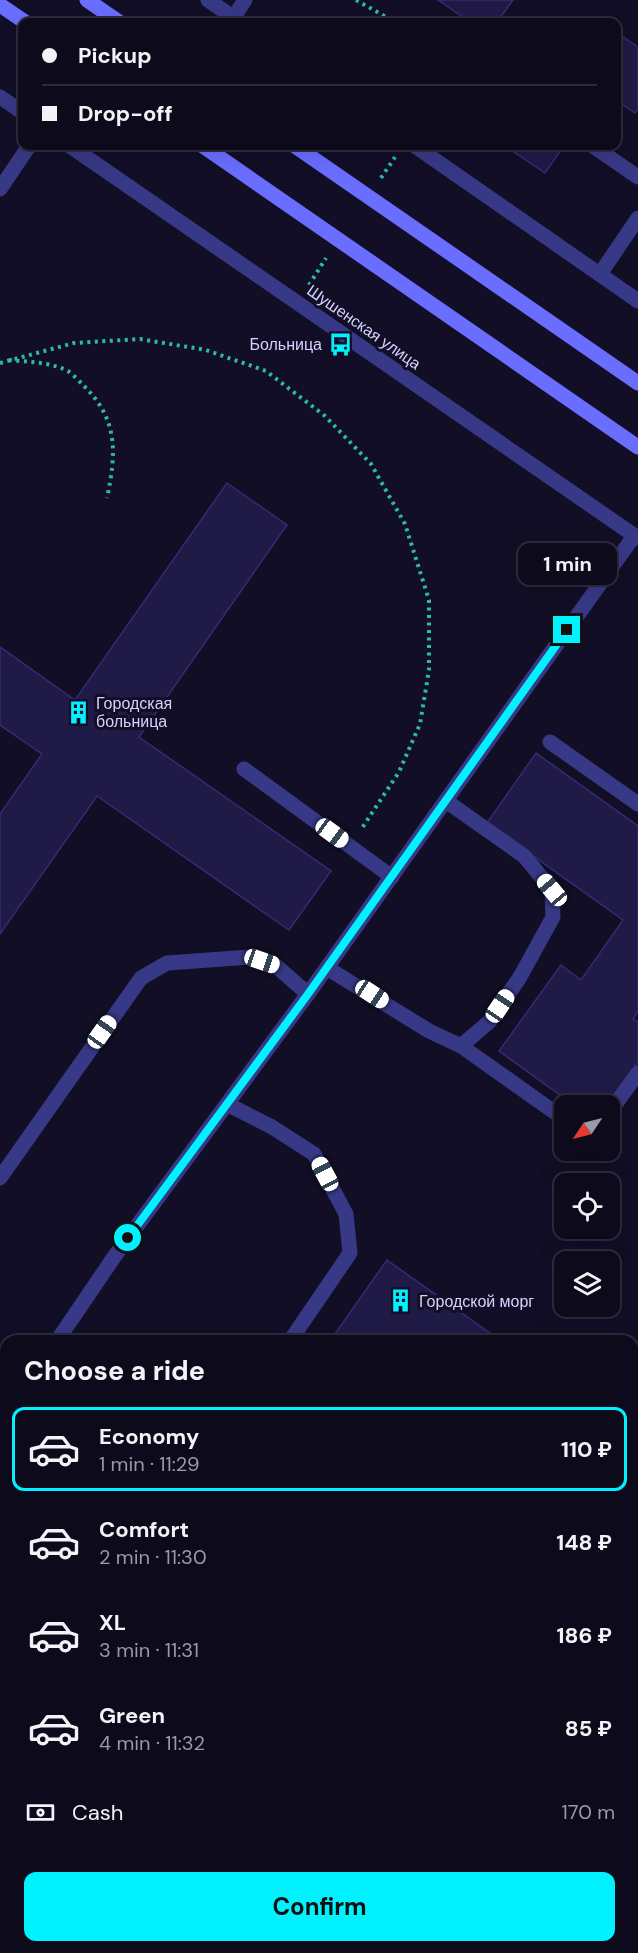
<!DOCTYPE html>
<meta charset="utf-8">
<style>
body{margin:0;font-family:"DM Sans",sans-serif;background:#161325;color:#f1f3f6;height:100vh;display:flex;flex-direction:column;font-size:22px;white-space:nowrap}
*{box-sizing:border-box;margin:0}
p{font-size:20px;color:#9a9aa3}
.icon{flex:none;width:33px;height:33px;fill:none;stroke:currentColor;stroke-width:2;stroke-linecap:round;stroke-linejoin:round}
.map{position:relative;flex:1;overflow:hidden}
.details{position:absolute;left:0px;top:1335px;width:639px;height:618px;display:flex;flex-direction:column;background:#0d0a1c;border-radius:18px 18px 0 0;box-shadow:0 6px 24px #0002,0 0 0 2px #2d2b3b}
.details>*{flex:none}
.banner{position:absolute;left:18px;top:18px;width:603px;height:132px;border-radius:12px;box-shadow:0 6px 24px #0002,0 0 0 2px #2d2b3b;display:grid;align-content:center;height:132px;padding:0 24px;background:#0d0a1c}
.needle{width:39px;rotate:235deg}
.buttons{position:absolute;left:554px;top:1095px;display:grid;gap:12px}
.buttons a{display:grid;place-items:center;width:66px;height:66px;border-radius:12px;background:#0d0a1c;box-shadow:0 6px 24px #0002,0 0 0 2px #2d2b3b;font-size:30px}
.end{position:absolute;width:27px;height:27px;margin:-14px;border:8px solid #00f2fe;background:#111;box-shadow:0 0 0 3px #111}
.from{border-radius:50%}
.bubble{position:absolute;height:42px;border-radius:12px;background:#0d0a1c;box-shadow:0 6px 24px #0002,0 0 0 2px #2d2b3b;font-size:20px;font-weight:700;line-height:42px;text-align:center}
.car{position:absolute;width:18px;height:36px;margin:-18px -9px;border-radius:8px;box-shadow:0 0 4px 2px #0007;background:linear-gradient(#fff 24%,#345 0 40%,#fff 0 76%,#345 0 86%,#fff 0)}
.banner b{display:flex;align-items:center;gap:21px;height:57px;font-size:22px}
.banner b+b{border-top:2px solid #2d2b3b}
.banner i{width:15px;height:15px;background:#f1f3f6}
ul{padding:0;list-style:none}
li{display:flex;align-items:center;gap:18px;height:84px;margin:0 12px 9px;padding:0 12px;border:3px solid transparent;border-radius:12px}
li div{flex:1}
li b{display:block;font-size:22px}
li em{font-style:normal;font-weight:700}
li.on{border-color:#00f2fe}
li>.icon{width:54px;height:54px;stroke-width:1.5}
h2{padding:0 24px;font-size:27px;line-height:72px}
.pay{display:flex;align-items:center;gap:15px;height:66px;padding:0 24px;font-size:22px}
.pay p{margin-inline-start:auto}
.action{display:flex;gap:12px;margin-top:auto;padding:12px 24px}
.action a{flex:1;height:69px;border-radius:12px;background:#00f2fe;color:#111;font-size:24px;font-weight:700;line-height:69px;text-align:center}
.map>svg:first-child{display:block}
.building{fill:#201a47;stroke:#352b74;stroke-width:1.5}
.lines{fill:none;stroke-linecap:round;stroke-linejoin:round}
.path{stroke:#2bbaaa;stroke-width:4;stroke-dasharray:3 4.5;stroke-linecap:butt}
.lane{stroke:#383986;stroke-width:15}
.street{stroke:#383986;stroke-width:15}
.secondary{stroke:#6a6eff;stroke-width:15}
.route{stroke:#00f2fe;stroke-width:8}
.labels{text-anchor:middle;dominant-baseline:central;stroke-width:6;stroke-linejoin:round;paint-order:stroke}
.street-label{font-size:16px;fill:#d5d3ff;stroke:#110e26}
.poi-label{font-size:16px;fill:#d5d3ff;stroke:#110e26;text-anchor:start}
</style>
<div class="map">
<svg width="638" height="1953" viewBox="0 0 638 1953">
<rect width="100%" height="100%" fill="#110e26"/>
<g class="building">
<polygon points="438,0 513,0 497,22 470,22"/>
<polygon points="616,32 638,47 638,109 635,113 616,100"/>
<polygon points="505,146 564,146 545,173"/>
<polygon points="227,483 287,525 139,737 331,871 289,930 97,796 0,934 0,814 42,754 0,725 0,647 75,700"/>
<polygon points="536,753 638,826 638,1011 633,1019 638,1022 638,1062 607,1106 575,1106 499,1051 561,965 581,980 623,920 487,823"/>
<polygon points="387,1260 501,1341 330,1341"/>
<polygon points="633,1661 638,1665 638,1821 633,1817"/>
<polygon points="110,1947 184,1947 180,1953 105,1953"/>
<polygon points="309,1947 496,1947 492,1953 304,1953"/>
</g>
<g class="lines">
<g class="path">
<polyline points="356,0 395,22"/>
<polyline points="381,178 395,157"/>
<polyline points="309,285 326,258"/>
<path d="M9,360C28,362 51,362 68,371C74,375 80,382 85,387C119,421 116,455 107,498"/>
<polyline points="0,363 74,343 140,339 206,350 266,371 325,416 371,464 405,524 429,600 429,670 420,724 399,772 362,828"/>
</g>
<g class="lane">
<polyline points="233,18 245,0"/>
<polyline points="593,146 638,177"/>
<polyline points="0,189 29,146"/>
<polyline points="600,274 638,218"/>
<polyline points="550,742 638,804"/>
<polyline points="244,769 392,877"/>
<polyline points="327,968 429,1031 461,1046 490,1021 520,977 553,917 552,890 524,856 446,801"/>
<polyline points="461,1046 564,1119"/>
<polyline points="227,1104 272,1127 314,1154 346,1214 350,1253 290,1341"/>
<polyline points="609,1113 638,1073"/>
<polyline points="0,1178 141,978 167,963 250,957 275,965 308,994"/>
<polyline points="57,1341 114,1257 308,994 634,536"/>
<polyline points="0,1392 6,1396"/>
<polyline points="633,1836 638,1840"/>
</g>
<g class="street">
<polyline points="208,0 240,22"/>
<polyline points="0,97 22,112"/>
<polyline points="70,146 638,538"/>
<polyline points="415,146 638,301"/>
</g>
<g class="secondary">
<polyline points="87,0 119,22"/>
<polyline points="0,5 25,22"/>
<polyline points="203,146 638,447"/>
<polyline points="295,146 638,383"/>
</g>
</g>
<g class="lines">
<polyline class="route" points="128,1238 308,994 567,630"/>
</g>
<defs>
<symbol id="bus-bare" viewBox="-9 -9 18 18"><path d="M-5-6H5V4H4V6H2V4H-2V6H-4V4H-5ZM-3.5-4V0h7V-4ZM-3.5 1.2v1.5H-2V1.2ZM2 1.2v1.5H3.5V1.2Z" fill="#00f2fe" stroke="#110e26" stroke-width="2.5" paint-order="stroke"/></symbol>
<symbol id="building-bare" viewBox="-9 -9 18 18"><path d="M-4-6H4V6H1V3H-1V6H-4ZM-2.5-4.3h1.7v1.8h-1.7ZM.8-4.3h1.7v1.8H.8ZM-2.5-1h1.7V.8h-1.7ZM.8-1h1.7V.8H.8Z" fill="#00f2fe" stroke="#110e26" stroke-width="2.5" paint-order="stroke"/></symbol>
</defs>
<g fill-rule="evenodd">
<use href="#bus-bare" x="324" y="328" width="33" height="33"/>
<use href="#building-bare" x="62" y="696" width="33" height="33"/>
<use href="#building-bare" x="384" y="1284" width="33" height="33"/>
</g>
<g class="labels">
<g class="street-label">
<text transform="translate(364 327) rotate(35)">Шушенская улица</text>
</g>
<g class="poi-label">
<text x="322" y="344" text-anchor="end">Больница</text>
<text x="96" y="703">Городская<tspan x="96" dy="18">больница</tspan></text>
<text x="419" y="1301">Городской морг</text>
</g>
</g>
</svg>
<div class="buttons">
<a><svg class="needle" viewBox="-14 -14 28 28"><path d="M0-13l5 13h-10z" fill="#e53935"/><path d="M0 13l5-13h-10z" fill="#9a9aa3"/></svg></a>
<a><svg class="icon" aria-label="locate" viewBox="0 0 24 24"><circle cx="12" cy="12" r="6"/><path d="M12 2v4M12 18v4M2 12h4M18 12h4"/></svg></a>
<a><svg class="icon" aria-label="layers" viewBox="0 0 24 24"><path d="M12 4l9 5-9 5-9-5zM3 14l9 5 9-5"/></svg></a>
</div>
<i class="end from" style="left:128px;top:1238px"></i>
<i class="end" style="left:567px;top:630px"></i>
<div class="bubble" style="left:518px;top:543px;width:99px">1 min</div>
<i class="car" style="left:332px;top:833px;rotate:126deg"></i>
<i class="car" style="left:552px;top:890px;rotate:320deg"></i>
<i class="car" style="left:262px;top:961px;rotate:109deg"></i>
<i class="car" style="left:372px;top:994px;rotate:123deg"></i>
<i class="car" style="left:500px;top:1006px;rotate:34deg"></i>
<i class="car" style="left:102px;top:1032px;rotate:35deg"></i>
<i class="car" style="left:325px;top:1174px;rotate:332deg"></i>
<div class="banner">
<b><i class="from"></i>Pickup</b>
<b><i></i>Drop-off</b>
</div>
<section class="details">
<h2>Choose a ride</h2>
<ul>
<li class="on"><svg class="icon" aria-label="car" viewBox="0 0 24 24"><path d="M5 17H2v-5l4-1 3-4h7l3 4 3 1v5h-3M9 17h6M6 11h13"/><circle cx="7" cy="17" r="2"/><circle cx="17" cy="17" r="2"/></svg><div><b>Economy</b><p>1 min · 11:29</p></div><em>110 ₽</em></li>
<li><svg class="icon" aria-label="car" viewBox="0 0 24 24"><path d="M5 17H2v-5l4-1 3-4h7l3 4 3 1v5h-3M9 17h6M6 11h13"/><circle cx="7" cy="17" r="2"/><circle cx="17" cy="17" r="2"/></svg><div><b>Comfort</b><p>2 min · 11:30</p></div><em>148 ₽</em></li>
<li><svg class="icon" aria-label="car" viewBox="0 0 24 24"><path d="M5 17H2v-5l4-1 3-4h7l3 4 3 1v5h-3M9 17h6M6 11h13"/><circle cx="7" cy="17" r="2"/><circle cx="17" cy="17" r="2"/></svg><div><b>XL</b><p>3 min · 11:31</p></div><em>186 ₽</em></li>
<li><svg class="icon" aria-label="car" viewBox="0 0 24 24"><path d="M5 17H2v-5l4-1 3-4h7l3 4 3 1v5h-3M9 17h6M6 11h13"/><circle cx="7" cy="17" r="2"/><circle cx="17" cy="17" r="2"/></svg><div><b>Green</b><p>4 min · 11:32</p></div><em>85 ₽</em></li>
</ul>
<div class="pay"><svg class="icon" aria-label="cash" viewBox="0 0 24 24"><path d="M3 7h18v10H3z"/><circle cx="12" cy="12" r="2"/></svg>Cash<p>170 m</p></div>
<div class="action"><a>Confirm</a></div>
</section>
</div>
